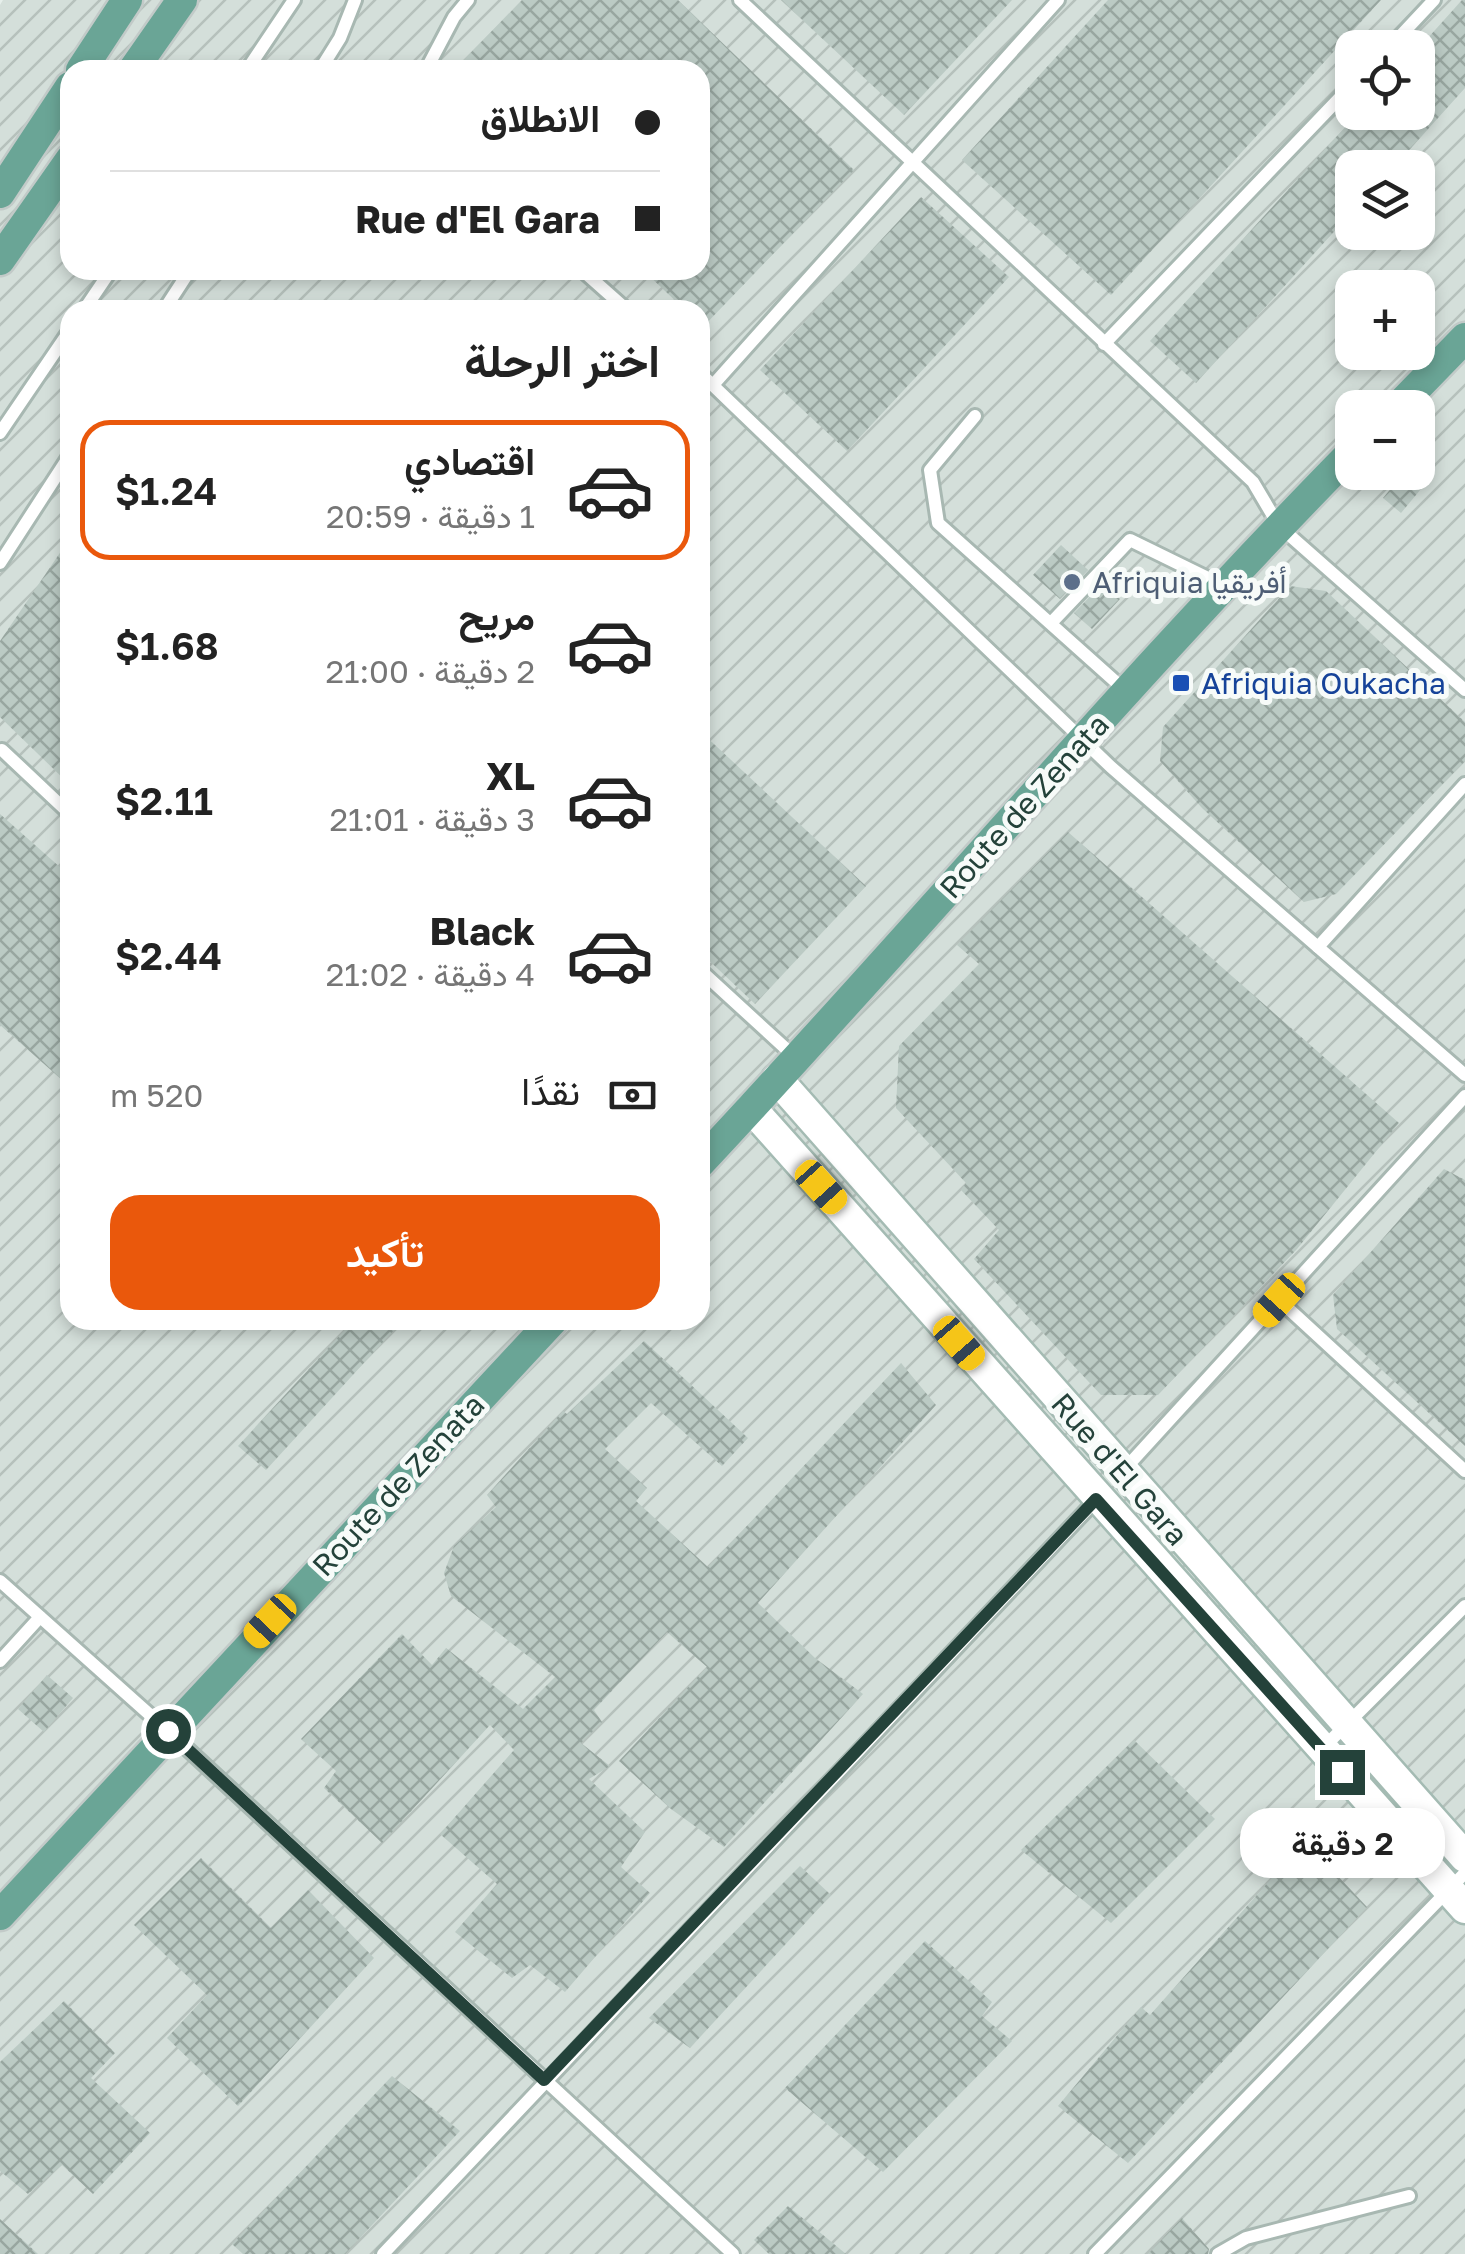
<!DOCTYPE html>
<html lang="ar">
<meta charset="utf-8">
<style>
body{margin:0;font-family:"Golos Text",Vazirmatn,sans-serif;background:#f2f2f2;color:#222;direction:rtl;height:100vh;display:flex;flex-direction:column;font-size:38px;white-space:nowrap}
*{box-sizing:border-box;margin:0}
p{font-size:32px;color:#767676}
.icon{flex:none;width:55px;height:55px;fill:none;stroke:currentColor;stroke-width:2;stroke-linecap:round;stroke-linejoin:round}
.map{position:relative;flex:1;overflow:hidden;direction:ltr}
.drawer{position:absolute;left:60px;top:300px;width:650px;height:1030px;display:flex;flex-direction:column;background:#fff;border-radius:30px;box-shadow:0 5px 15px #0003;direction:rtl}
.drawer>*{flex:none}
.top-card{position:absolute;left:60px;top:60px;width:650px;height:220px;border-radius:30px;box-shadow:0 5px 15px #0003;direction:rtl;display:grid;align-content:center;height:220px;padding:0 50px;background:#fff}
.fabs{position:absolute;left:1335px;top:30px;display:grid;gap:20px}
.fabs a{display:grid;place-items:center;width:100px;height:100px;border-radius:20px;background:#fff;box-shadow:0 5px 15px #0003;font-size:50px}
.end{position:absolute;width:45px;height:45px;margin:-22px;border:12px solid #24423a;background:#fff;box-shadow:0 0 0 5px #fff}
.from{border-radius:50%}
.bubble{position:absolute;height:70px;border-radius:30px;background:#fff;box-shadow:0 5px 15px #0003;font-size:32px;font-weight:600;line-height:70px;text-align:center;direction:rtl}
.car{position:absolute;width:30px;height:60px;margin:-30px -15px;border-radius:12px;box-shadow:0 0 8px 2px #0007;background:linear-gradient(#f5c518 24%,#345 0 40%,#f5c518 0 76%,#345 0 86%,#f5c518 0)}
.top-card b{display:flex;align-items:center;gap:35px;height:95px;font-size:38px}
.top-card b+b{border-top:2px solid #e0e0e0}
.top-card i{width:25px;height:25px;background:#222}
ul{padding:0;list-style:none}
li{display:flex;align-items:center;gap:30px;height:140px;margin:0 20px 15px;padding:0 30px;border:5px solid transparent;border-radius:30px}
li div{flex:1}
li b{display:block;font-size:38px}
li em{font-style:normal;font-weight:600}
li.selected{border-color:#ea580c}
li>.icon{width:90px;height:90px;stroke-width:1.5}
h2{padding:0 50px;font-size:45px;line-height:120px}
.pay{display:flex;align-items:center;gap:25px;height:110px;padding:0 50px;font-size:38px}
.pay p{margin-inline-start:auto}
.action{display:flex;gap:20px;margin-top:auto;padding:20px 50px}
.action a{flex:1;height:115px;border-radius:30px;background:#ea580c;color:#fff;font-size:40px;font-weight:600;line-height:115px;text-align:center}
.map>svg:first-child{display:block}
.industrial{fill:url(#industrial-furrows);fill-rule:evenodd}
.building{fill:url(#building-cross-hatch)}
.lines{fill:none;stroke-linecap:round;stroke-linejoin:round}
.lane-casing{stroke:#a8b8b2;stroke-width:18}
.secondary-casing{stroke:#a4bbb3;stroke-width:35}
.primary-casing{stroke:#c2cac8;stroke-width:35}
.lane{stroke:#fff;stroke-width:12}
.secondary{stroke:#fff;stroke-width:30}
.primary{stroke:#6aa596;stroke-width:30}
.route{stroke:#24423a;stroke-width:12}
.service-dot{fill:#5c6f8a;stroke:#f7fbf9;stroke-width:4}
.transit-dot{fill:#1a4fb4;stroke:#f7fbf9;stroke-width:4}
.labels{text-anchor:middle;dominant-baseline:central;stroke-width:10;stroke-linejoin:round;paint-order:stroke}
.service-label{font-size:30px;fill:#4e5e75;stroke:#f7fbf9;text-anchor:start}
.transit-label{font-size:30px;fill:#164399;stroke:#f7fbf9;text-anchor:start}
.street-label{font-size:30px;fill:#24423a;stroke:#f7fbf9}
</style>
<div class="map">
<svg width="1465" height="2254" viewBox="0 0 1465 2254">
<defs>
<pattern id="industrial-furrows" width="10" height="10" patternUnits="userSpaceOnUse" patternTransform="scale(2.5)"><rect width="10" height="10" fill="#d4dfda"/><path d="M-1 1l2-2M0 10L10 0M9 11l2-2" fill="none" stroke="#b6c1bc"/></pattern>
<pattern id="building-cross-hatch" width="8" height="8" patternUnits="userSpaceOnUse" patternTransform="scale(2.5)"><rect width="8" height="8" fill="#bbcac4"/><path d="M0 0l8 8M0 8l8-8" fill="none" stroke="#98a6a0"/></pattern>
</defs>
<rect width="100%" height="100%" fill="#e6efeb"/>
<path class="industrial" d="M3,0H1465V2254H0V5ZM1352,48H1418V112H1352ZM70,70H700V270H70ZM1352,168H1418V232H1352ZM1352,288H1418V352H1352ZM70,310H700V1320H70ZM1352,408H1418V472H1352Z"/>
<g class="building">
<polygon points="522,0 678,0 854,170 700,330 700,310 685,310 643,270 700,270 700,70 454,70"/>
<polygon points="781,0 1012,0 904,115"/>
<polygon points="1108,0 1381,0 1111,295 962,160"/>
<polygon points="1462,0 1465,0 1465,88 1393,168 1352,168 1352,212 1196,383 1150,341 1359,112 1418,112 1418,49"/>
<polygon points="921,197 1009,277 847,451 760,370"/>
<polygon points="1403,474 1421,489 1401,513 1383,498"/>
<polygon points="70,538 70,785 0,717 0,641"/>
<polygon points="1061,545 1088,570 1060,599 1033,575"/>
<polygon points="1103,583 1120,599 1092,629 1074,613"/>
<polygon points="1290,586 1326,591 1465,722 1465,761 1336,894 1304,902 1202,808 1160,761 1163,727"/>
<polygon points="700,731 866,886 755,1004 700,952"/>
<polygon points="0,814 70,876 70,1087 0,1025"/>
<polygon points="1068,832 1399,1123 1297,1249 1158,1395 1101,1395 974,1259 999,1230 961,1190 966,1183 896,1108 899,1046 979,964 957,945"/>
<polygon points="1444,1169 1465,1180 1465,1446 1337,1329 1333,1295"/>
<polygon points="354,1320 381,1320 394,1330 266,1470 238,1446"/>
<polygon points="644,1341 748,1438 722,1466 651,1403 605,1449 647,1488 636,1501 708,1567 901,1363 936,1405 758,1603 815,1658 863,1694 724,1847 671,1809 619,1761 707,1667 667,1632 594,1710 602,1722 581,1743 610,1766 589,1779 645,1832 621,1867 650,1893 565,1992 530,1965 512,1978 455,1932 497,1884 440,1834 514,1750 490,1725 382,1843 324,1788 336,1771 301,1739 402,1634 432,1665 446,1648 523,1709 555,1677 451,1596 444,1573 454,1546 496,1507 487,1495 563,1411 567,1414"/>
<polygon points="47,1675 73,1698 44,1732 18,1709"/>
<polygon points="1134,1740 1215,1819 1111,1923 1021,1850"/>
<polygon points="1305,1841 1367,1907 1128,2163 1058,2106 1141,2007 1150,2015"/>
<polygon points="201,1858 271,1928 308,1890 374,1958 238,2106 167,2038 207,1995 134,1925"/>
<polygon points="800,1866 831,1895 690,2048 649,2018"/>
<polygon points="925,1941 992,2002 982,2016 1012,2041 883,2172 785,2088"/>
<polygon points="64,2001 115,2053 91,2078 150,2133 93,2194 62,2165 28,2194 0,2171 0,2062"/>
<polygon points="392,2076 460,2131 345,2254 243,2254 232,2244"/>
<polygon points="788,2206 846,2254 769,2254 754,2240"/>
<polygon points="1182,2218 1209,2249 1208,2254 1148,2254"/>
<polygon points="0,2219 38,2254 0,2254"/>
</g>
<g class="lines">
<defs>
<g id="lane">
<polyline points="740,0 1253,482 1279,526 1465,690"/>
<polyline points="1389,48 1434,0"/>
<polyline points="247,70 294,0"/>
<polyline points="320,70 340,38 355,0"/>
<polyline points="426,70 454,17 468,0"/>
<polyline points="582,270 627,310"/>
<polyline points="84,310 111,270"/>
<polyline points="164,310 190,270"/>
<polyline points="1104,344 1352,85"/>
<polyline points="700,373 1111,767 1465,1075"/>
<polyline points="713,385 1058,0"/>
<polyline points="975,416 930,470 938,523 1127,692"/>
<polyline points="0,433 70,330"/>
<polyline points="0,563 70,455"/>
<polyline points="1051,623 1130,540 1222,585"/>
<polyline points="2,750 70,814"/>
<polyline points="1318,947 1465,784"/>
<polyline points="700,970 796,1058"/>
<polyline points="1279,1300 1465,1471"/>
<polyline points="1123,1471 1465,1096"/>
<polyline points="0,1581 168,1731 733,2254"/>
<polyline points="0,1661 40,1617"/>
<polyline points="1322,1749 1465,1606"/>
<polyline points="383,2254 1097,1499"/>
<polyline points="1095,2254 1465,1873"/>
<polyline points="1218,2254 1246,2238 1409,2196"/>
</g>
<g id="secondary">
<polyline points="777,1079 1465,1857"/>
<polyline points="751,1108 1465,1908"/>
</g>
<g id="primary">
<polyline points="81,70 127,0"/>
<polyline points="133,70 182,0"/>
<polyline points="0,193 70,87"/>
<polyline points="0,260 70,160"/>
<polyline points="1397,408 1465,338"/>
<path d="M700,1163C920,928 1127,681 1352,452"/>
<polyline points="0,1915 553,1320"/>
</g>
</defs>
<use href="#lane" class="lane-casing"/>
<use href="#secondary" class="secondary-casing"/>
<use href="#primary" class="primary-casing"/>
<use href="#lane" class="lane"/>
<use href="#secondary" class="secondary"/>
<use href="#primary" class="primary"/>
</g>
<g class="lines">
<polyline class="route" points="168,1731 544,2080 1096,1499 1342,1772"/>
</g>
<circle class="service-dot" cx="1072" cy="582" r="10"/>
<rect class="transit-dot" x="1171" y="673" width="20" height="20" rx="5"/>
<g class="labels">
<g class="service-label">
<text x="1092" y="582">Afriquia أفريقيا</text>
</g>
<g class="transit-label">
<text x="1201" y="683">Afriquia Oukacha</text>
</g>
<g class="street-label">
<text transform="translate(1024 806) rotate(-48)">Route de Zenata</text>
<text transform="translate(1120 1469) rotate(49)">Rue d'El Gara</text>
<text transform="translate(398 1485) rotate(-47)">Route de Zenata</text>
</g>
</g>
</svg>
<div class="fabs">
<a><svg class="icon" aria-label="locate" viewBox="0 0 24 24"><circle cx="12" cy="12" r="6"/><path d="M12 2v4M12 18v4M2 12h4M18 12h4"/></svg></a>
<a><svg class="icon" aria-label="layers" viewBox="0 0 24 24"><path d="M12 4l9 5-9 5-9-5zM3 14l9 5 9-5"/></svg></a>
<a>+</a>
<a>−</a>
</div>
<i class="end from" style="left:168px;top:1731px"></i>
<i class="end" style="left:1342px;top:1772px"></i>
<div class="bubble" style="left:1240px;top:1808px;width:205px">2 دقيقة</div>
<i class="car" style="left:821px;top:1187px;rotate:138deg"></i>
<i class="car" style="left:1279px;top:1300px;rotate:222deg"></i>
<i class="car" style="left:959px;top:1343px;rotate:139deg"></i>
<i class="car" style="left:270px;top:1621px;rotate:223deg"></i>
<div class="top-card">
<b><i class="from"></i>الانطلاق</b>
<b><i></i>Rue d'El Gara</b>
</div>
<section class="drawer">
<h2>اختر الرحلة</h2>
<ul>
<li class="selected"><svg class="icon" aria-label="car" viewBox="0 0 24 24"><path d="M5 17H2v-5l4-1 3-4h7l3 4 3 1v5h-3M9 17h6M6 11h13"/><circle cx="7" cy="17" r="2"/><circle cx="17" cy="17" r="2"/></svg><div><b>اقتصادي</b><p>1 دقيقة · 20:59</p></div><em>$1.24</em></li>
<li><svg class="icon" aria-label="car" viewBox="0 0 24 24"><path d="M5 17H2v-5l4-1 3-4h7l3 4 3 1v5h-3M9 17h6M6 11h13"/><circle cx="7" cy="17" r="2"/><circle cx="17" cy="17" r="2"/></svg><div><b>مريح</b><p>2 دقيقة · 21:00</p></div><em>$1.68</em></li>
<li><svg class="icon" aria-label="car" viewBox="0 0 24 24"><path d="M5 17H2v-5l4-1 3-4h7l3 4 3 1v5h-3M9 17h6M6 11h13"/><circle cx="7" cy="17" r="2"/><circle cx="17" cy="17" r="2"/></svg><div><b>XL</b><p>3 دقيقة · 21:01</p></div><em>$2.11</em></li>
<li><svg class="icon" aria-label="car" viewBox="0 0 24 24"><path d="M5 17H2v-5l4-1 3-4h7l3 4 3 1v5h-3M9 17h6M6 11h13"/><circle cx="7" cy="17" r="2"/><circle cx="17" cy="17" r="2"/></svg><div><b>Black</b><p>4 دقيقة · 21:02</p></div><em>$2.44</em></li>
</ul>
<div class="pay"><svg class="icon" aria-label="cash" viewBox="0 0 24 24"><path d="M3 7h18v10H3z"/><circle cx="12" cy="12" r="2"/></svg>نقدًا<p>520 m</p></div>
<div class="action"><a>تأكيد</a></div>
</section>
</div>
